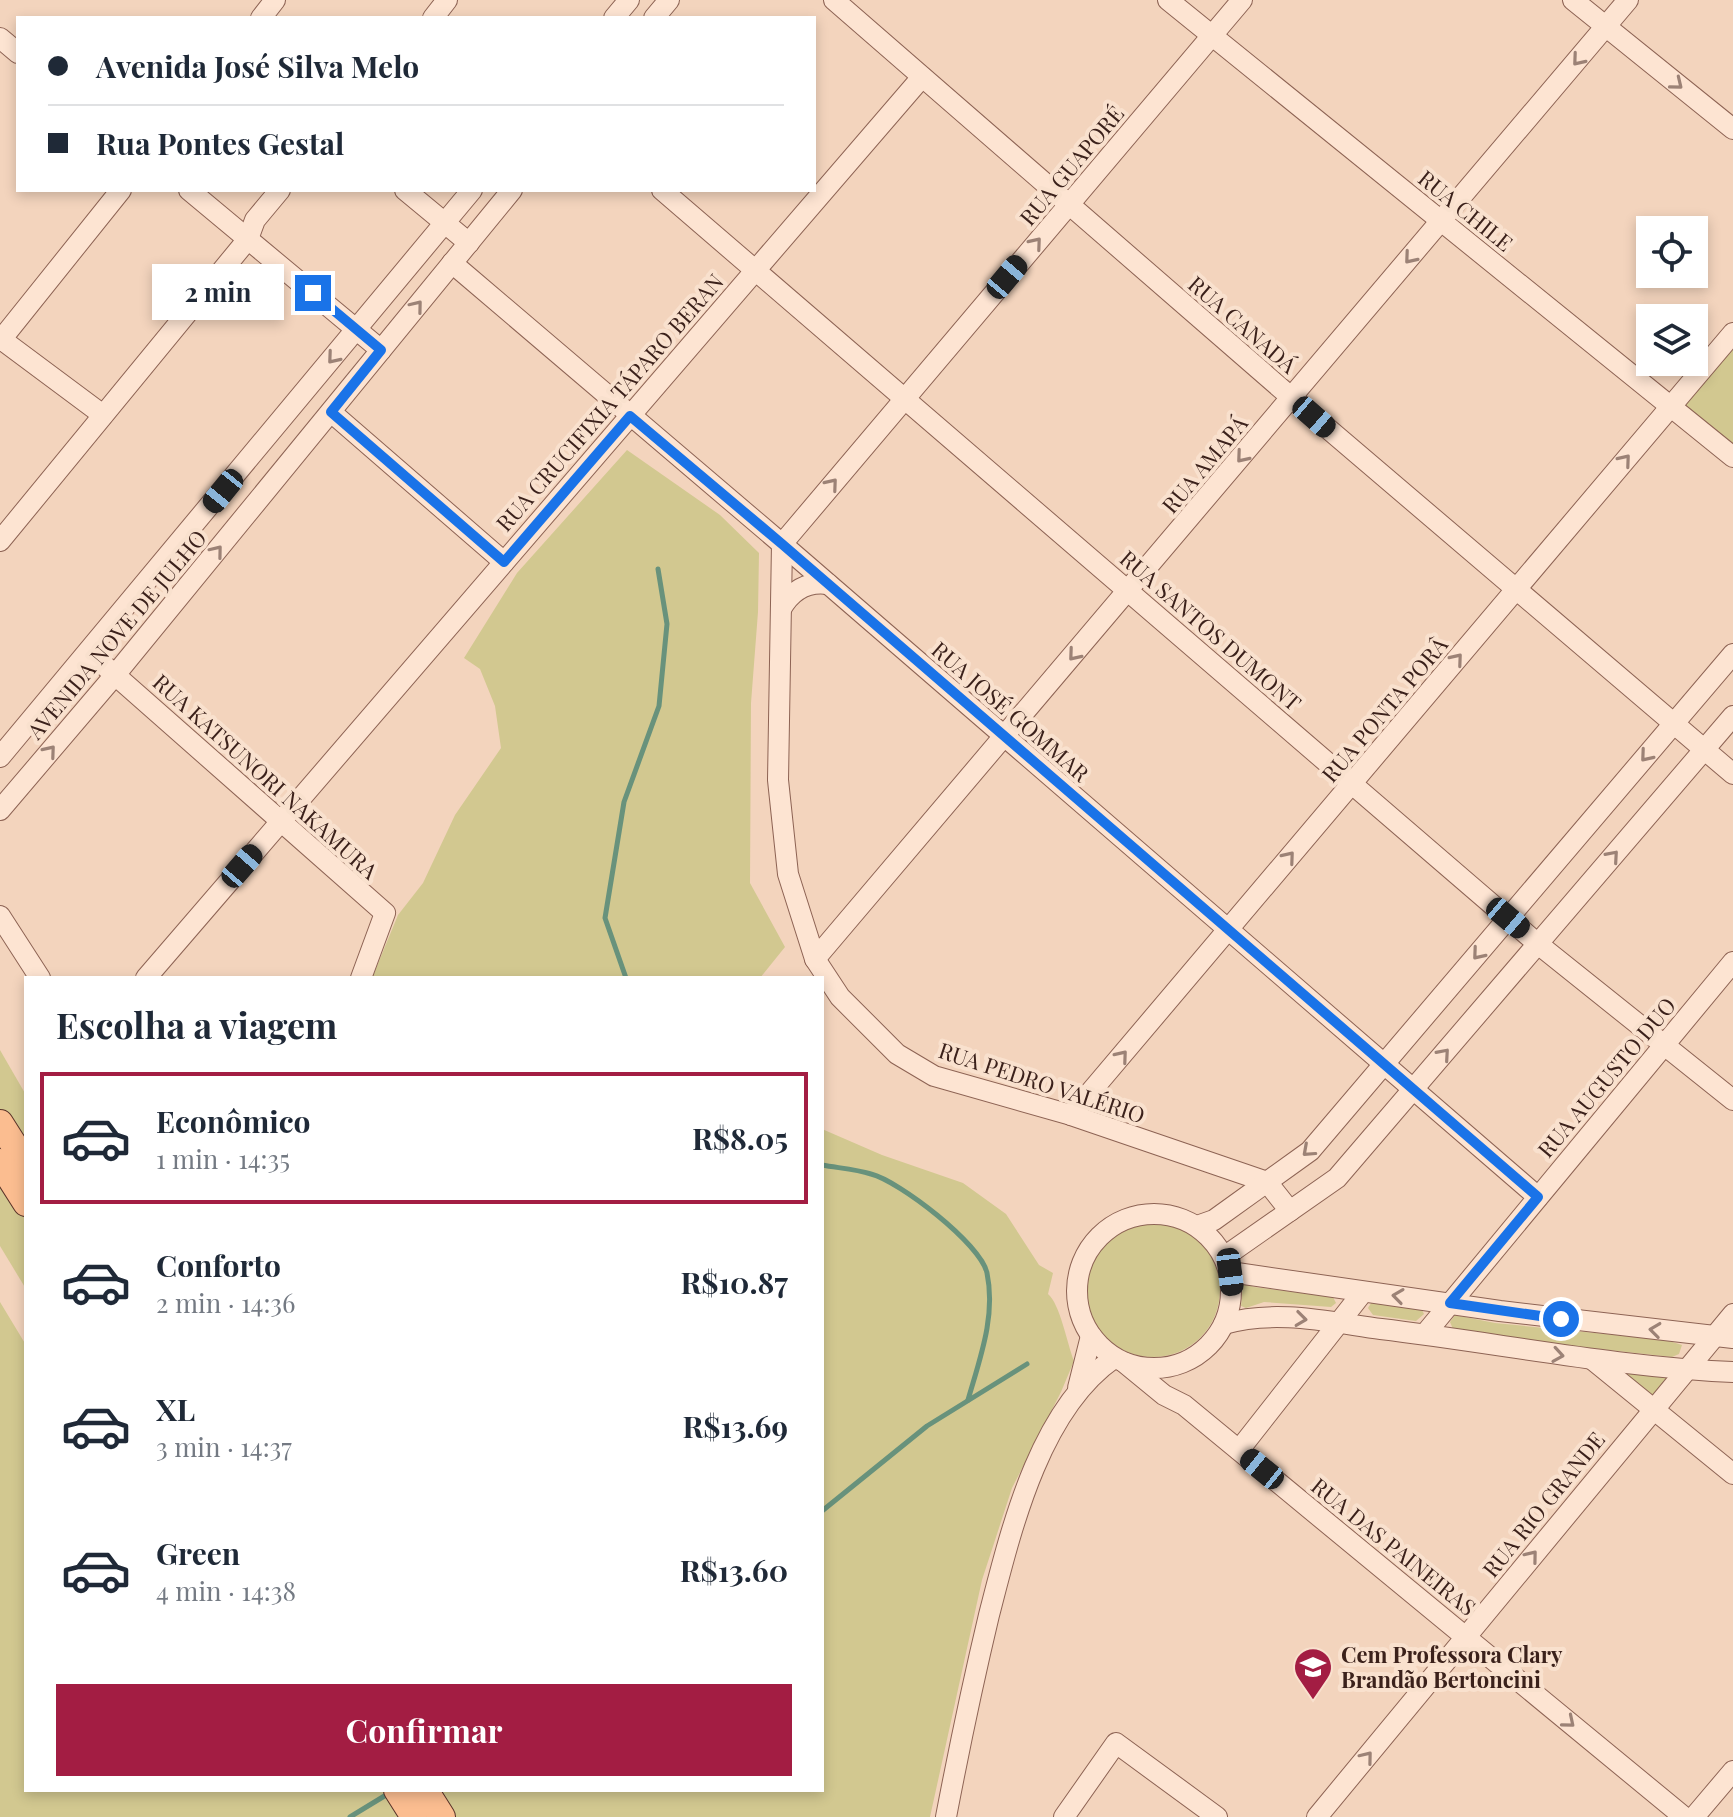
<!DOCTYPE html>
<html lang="pt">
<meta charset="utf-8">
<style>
body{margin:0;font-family:"Playfair Display",serif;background:#f2f2f3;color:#1f2937;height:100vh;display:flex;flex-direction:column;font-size:30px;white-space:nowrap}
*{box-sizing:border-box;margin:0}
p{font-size:26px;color:#747a83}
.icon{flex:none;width:44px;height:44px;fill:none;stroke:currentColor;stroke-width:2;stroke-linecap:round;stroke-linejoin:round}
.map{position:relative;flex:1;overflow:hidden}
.sheet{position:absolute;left:24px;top:976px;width:800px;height:816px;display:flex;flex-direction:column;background:#fff;border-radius:0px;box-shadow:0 4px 12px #0003}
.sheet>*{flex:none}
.banner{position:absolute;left:16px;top:16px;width:800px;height:176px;border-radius:0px;box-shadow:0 4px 12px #0003;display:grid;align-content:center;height:176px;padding:0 32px;background:#fff}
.tools{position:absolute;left:1636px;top:216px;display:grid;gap:16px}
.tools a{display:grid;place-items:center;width:72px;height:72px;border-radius:0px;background:#fff;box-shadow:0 4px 12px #0003;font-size:40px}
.end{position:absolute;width:36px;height:36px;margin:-18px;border:10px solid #1a73e8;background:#fff;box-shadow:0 0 0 4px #fff}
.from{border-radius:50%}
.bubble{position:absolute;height:56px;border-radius:0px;background:#fff;box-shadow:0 4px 12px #0003;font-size:26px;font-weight:700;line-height:56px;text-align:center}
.car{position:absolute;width:24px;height:48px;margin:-24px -12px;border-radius:10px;box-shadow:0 0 6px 2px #0007;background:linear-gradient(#222 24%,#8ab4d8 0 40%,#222 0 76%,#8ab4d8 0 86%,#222 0)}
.banner b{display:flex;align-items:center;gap:28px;height:76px;font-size:30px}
.banner b+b{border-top:2px solid #e0e1e3}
.banner i{width:20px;height:20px;background:#1f2937}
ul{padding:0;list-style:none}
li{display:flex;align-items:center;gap:24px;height:132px;margin:0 16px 12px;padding:0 16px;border:4px solid transparent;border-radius:0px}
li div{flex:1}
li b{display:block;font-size:30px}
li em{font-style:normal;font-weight:700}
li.active{border-color:#a31d43}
li>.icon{width:72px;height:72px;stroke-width:1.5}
h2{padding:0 32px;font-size:36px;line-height:96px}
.button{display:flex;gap:16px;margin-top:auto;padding:16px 32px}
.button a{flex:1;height:92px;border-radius:0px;background:#a31d43;color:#fff;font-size:32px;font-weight:700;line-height:92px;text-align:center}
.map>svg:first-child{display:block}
.green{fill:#d2c890}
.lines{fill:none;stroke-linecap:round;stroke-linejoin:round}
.stream{stroke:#68927c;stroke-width:5}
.minor-casing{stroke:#8d6354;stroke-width:22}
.major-casing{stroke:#5a3329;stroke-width:28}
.minor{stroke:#fde4d2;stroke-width:20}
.major{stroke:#fbbd90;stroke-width:26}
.oneway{stroke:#9c8276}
.route{stroke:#1a73e8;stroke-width:10}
.labels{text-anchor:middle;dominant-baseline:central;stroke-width:8;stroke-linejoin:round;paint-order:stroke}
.street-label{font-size:22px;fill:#3b211b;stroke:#f9e1ce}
.poi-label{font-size:22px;font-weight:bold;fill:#3b211b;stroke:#f9e1ce;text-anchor:start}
</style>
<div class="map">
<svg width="1733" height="1817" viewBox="0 0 1733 1817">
<rect width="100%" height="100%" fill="#f3d4bd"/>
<g class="green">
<polygon points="1733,343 1733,446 1682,405"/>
<polygon points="627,450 720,515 759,553 758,612 751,703 750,883 785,947 760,978 372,978 398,915 423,883 455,815 501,748 495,706 480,669 464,658 517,573"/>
<polygon points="0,1050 26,1095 26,1289 0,1246"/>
<path d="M822,1129L882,1155L963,1183L1006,1214L1039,1265L1053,1273L1048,1294C1060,1304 1067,1343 1074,1361L1061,1392L1012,1488L982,1580L930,1817H0V1302L26,1345V1790H822Z"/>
<circle cx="1153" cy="1290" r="67"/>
<polygon points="1243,1283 1254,1287 1333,1297 1336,1303 1331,1307 1264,1302 1246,1308 1241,1306"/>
<polygon points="1373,1300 1421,1308 1424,1314 1416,1321 1373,1315 1368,1308"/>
<polygon points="1455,1315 1495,1323 1666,1340 1682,1345 1679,1354 1672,1357 1545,1343 1453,1329 1450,1322"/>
<polygon points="1606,1366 1677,1373 1653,1403"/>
</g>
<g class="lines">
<g class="stream">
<polyline points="626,978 605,918 624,802 659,706 667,624 658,569"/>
<path d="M822,1165C838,1168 855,1169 871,1174C899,1181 981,1244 987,1273C996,1316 980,1358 968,1400"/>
<polyline points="822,1511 927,1426 1027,1364"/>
<polyline points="350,1817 391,1792"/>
</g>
<defs>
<g id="minor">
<polyline points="834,0 1292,398 1733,774"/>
<polyline points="1168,0 1733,457"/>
<polyline points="1242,0 782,544 778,780 788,874 815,959 840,997 897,1054 934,1076 1071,1115 1267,1182 1290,1211"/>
<polyline points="1573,0 1733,129"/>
<polyline points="261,18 275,0"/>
<polyline points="433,18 447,0"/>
<polyline points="614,18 629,0"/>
<polyline points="654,18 669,0"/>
<polyline points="0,38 18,53"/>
<polyline points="189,190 381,350"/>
<polyline points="405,190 469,243"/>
<polyline points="662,190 1538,944 1733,1100"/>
<polyline points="452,263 782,544 1538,1197"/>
<polyline points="1,339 103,415"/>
<polyline points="0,341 121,190"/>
<polyline points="331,412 504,562"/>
<polyline points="0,541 248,239 255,220 280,190"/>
<path d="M781,609C791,591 807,581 828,584"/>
<polyline points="89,652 385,913 361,978"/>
<polyline points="0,757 472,190"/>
<polyline points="0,810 115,675 512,190"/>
<polyline points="0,916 40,978"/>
<polyline points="815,959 1628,0"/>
<polyline points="146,978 922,77"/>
<polyline points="1071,1115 1733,333"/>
<circle cx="1154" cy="1291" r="77"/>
<polyline points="1197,1226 1214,1220 1310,1151 1733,654"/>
<polyline points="1224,1257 1337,1178 1733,716"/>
<polyline points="1230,1272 1500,1311 1733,1338"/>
<path d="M1224,1324C1275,1309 1329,1322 1381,1329C1499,1343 1615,1367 1733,1372"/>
<polyline points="1425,1334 1733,962"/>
<polyline points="1593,1360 1733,1474"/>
<polyline points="1125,1363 1164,1395 1184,1405 1684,1817"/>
<polyline points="1078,1388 1091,1336"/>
<polyline points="1239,1450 1363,1292"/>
<path d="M946,1817C959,1749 973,1682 989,1615C1011,1530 1039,1410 1114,1358"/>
<polyline points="1064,1817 1116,1743 1217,1817"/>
<polyline points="1317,1817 1733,1314"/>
<polyline points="1694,1817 1733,1771"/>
</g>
<g id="major">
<polyline points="0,1123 26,1164"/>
<polyline points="0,1162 26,1203"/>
<polyline points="397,1790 414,1817"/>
<polyline points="425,1790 442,1817"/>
</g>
</defs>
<use href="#minor" class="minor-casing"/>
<use href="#major" class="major-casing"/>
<use href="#minor" class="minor"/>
<use href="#major" class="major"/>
</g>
<defs><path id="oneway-chevron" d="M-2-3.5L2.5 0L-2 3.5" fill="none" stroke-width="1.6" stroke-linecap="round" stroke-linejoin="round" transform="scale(2)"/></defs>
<g class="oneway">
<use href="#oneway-chevron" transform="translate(1578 60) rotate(130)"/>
<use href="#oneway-chevron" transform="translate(1677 84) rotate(39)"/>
<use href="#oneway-chevron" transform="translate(1036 243) rotate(-50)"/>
<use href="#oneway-chevron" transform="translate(1410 258) rotate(130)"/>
<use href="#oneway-chevron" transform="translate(417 306) rotate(-51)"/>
<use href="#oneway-chevron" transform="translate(333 358) rotate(130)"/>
<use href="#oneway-chevron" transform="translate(1242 457) rotate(130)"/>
<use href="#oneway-chevron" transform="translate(1625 460) rotate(-50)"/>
<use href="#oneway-chevron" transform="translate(832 484) rotate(-50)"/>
<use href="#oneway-chevron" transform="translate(217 551) rotate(-51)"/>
<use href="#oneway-chevron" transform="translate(1074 655) rotate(130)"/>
<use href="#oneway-chevron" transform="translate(1457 659) rotate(-50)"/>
<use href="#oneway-chevron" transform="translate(50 751) rotate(-50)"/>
<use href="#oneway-chevron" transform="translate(1646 756) rotate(130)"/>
<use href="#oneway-chevron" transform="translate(1613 856) rotate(-49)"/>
<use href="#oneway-chevron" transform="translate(1289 857) rotate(-50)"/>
<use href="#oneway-chevron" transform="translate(1478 954) rotate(130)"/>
<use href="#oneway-chevron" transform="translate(1444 1054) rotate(-49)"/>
<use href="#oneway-chevron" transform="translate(1122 1056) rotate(-50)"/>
<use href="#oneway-chevron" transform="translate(1308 1151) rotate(138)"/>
<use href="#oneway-chevron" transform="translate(1398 1296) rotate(-172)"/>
<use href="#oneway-chevron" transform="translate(1301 1319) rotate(7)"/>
<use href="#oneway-chevron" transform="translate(1655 1330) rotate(-173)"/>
<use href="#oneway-chevron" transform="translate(1558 1355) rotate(9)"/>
<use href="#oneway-chevron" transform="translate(1532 1556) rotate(-51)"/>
<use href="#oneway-chevron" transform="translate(1569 1722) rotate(40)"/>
<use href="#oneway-chevron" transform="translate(1367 1757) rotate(-51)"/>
</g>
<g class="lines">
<polyline class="route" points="313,293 381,350 331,412 504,562 630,416 782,544 1538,1197 1450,1303 1561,1319"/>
</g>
<defs>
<symbol id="school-pin" viewBox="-11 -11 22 30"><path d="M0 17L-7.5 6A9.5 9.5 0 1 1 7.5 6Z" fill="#a31d43" stroke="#f9e1ce"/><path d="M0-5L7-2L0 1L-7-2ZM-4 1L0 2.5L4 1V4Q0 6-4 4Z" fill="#fff"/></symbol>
</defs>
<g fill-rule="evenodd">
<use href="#school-pin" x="1291" y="1645" width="44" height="60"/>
</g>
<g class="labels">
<g class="street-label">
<text transform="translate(1071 165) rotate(-50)">RUA GUAPORÉ</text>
<text transform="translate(1466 210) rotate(39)">RUA CHILE</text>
<text transform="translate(1243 324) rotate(41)">RUA CANADÁ</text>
<text transform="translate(609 402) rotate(-49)">RUA CRUCIFIXIA TÁPARO BERAN</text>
<text transform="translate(1204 464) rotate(-50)">RUA AMAPÁ</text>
<text transform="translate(1211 630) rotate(41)">RUA SANTOS DUMONT</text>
<text transform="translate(116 634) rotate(-50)">AVENIDA NOVE DE JULHO</text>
<text transform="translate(1384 709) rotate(-50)">RUA PONTA PORÂ</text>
<text transform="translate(1011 711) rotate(41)">RUA JOSÉ GOMMAR</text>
<text transform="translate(266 776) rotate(42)">RUA KATSUNORI NAKAMURA</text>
<text transform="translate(1606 1077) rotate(-50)">RUA AUGUSTO DUO</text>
<text transform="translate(1042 1082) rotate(18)">RUA PEDRO VALÉRIO</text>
<text transform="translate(1543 1504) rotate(-51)">RUA RIO GRANDE</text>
<text transform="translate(1394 1546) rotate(39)">RUA DAS PAINEIRAS</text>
</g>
<g class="poi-label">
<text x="1341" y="1654">Cem Professora Clary<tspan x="1341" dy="25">Brandão Bertoncini</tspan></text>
</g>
</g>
</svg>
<div class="tools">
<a><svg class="icon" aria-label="locate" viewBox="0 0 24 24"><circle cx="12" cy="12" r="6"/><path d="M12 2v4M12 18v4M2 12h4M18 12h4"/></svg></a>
<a><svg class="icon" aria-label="layers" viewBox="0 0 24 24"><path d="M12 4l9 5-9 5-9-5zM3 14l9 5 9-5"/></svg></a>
</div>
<i class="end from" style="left:1561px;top:1319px"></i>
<i class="end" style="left:313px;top:293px"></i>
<div class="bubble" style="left:152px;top:264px;width:132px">2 min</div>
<i class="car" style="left:1007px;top:277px;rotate:40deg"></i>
<i class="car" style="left:1314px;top:417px;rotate:131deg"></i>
<i class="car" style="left:223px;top:491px;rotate:219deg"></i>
<i class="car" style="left:242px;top:866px;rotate:41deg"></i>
<i class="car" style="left:1508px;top:918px;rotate:130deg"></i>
<i class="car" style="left:1230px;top:1272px;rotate:173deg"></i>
<i class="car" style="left:1262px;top:1469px;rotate:309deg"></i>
<div class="banner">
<b><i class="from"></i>Avenida José Silva Melo</b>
<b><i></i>Rua Pontes Gestal</b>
</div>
<section class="sheet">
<h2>Escolha a viagem</h2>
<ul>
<li class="active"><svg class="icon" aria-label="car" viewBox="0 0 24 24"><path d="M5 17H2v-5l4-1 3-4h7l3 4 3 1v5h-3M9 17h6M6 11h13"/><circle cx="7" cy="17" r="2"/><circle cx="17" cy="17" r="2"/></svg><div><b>Econômico</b><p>1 min · 14:35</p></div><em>R$8.05</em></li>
<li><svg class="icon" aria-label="car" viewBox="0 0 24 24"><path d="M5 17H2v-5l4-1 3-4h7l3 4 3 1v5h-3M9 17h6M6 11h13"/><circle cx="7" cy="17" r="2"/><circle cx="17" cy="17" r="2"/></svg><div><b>Conforto</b><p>2 min · 14:36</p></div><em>R$10.87</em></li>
<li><svg class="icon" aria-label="car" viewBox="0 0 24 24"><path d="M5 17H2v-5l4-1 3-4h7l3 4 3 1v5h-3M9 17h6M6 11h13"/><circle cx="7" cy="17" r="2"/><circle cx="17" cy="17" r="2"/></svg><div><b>XL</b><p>3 min · 14:37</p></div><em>R$13.69</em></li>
<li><svg class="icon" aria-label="car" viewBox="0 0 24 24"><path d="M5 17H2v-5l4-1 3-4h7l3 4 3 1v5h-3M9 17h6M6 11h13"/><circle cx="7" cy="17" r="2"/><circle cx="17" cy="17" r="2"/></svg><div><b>Green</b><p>4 min · 14:38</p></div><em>R$13.60</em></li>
</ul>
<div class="button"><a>Confirmar</a></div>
</section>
</div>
